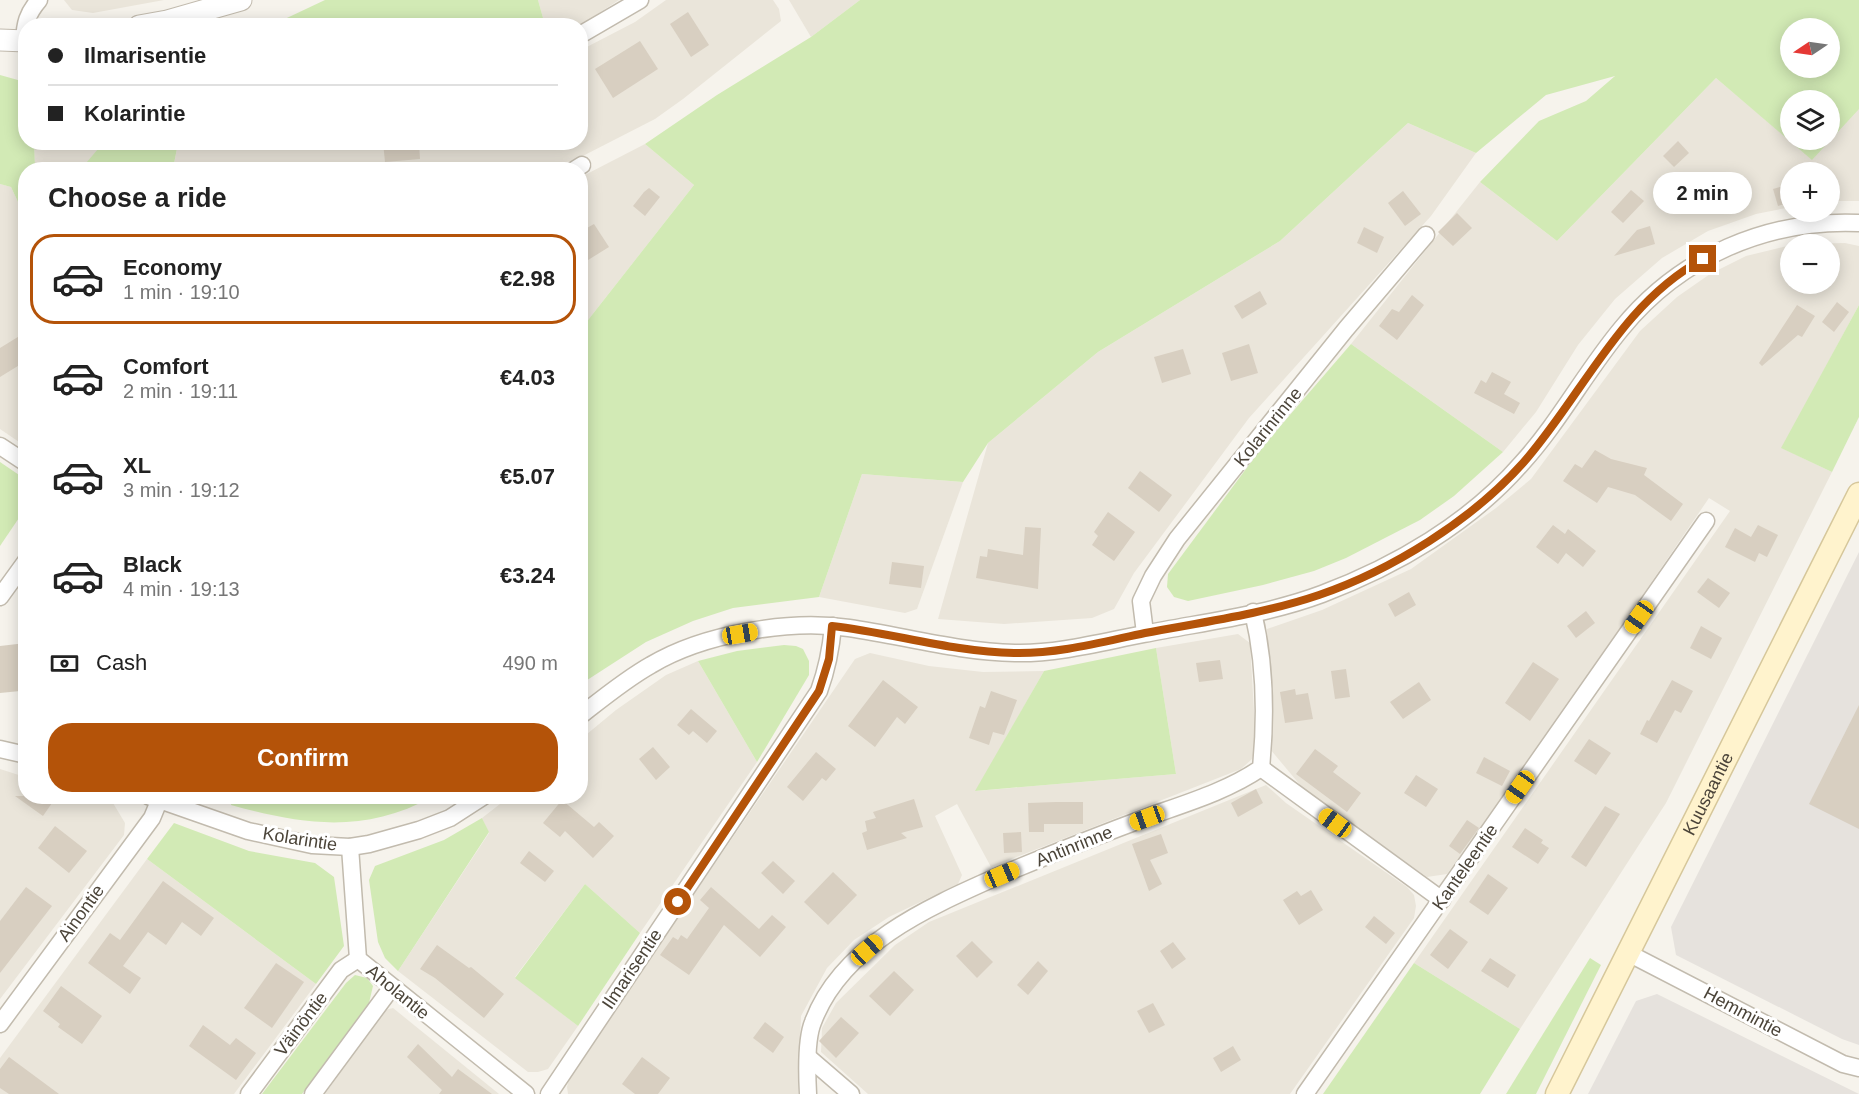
<!DOCTYPE html>
<meta charset="utf-8">
<style>
body{margin:0;font-family:Helvetica,sans-serif;background:#f6f6f6;color:#222;height:100vh;display:flex;flex-direction:column;font-size:22px;white-space:nowrap}
*{box-sizing:border-box;margin:0}
p{font-size:20px;color:#767676}
.icon{flex:none;width:33px;height:33px;fill:none;stroke:currentColor;stroke-width:2;stroke-linecap:round;stroke-linejoin:round}
.map{position:relative;flex:1;overflow:hidden}
.panel{position:absolute;left:18px;top:162px;width:570px;height:642px;display:flex;flex-direction:column;background:#fff;border-radius:24px;box-shadow:0 3px 15px #0003}
.panel>*{flex:none}
.banner{position:absolute;left:18px;top:18px;width:570px;height:132px;border-radius:24px;box-shadow:0 3px 15px #0003;display:grid;align-content:center;height:132px;padding:0 30px;background:#fff}
.needle{width:39px;rotate:257deg}
.buttons{position:absolute;left:1780px;top:18px;display:grid;gap:12px}
.buttons a{display:grid;place-items:center;width:60px;height:60px;border-radius:50%;background:#fff;box-shadow:0 3px 15px #0003;font-size:30px}
.end{position:absolute;width:27px;height:27px;margin:-14px;border:8px solid #b45309;background:#fff;box-shadow:0 0 0 3px #fff}
.from{border-radius:50%}
.bubble{position:absolute;height:42px;border-radius:21px;background:#fff;box-shadow:0 3px 15px #0003;font-size:20px;font-weight:700;line-height:42px;text-align:center}
.car{position:absolute;width:18px;height:36px;margin:-18px -9px;border-radius:8px;box-shadow:0 0 4px 2px #0007;background:linear-gradient(#f5c518 24%,#345 0 40%,#f5c518 0 76%,#345 0 86%,#f5c518 0)}
.banner b{display:flex;align-items:center;gap:21px;height:57px;font-size:22px}
.banner b+b{border-top:2px solid #e0e0e0}
.banner i{width:15px;height:15px;background:#222}
ul{padding:0;list-style:none}
li{display:flex;align-items:center;gap:18px;height:90px;margin:0 12px 9px;padding:0 18px;border:3px solid transparent;border-radius:24px}
li div{flex:1}
li b{display:block;font-size:22px}
li em{font-style:normal;font-weight:700}
li.active{border-color:#b45309}
li>.icon{width:54px;height:54px;stroke-width:1.5}
h2{padding:0 30px;font-size:27px;line-height:72px}
.pay{display:flex;align-items:center;gap:15px;height:66px;padding:0 30px;font-size:22px}
.pay p{margin-inline-start:auto}
.primary-button{display:flex;gap:12px;margin-top:auto;padding:12px 30px}
.primary-button a{flex:1;height:69px;border-radius:24px;background:#b45309;color:#fff;font-size:24px;font-weight:700;line-height:69px;text-align:center}
.map>svg:first-child{display:block}
.residential{fill:#eae5da}
.industrial{fill:#e6e2dd}
.green{fill:#d2eab5;fill-rule:evenodd}
.building{fill:#d8cfc1}
.lines{fill:none;stroke-linecap:round;stroke-linejoin:round}
.minor-casing{stroke:#c2bbae;stroke-width:19}
.tertiary-casing{stroke:#c2bbae;stroke-width:23}
.secondary-casing{stroke:#d6c79b;stroke-width:25}
.minor{stroke:#fff;stroke-width:16}
.tertiary{stroke:#fff;stroke-width:21}
.secondary{stroke:#fff3cd;stroke-width:22}
.route{stroke:#b45309;stroke-width:8}
.labels{text-anchor:middle;dominant-baseline:central;stroke-width:6;stroke-linejoin:round;paint-order:stroke}
.street-label{font-size:18px;fill:#4b4439;stroke:#fff}
</style>
<div class="map">
<svg width="1859" height="1094" viewBox="0 0 1859 1094">
<rect width="100%" height="100%" fill="#f6f3ec"/>
<g class="residential">
<polygon points="64,0 164,0 93,13 72,10"/>
<polygon points="538,0 619,0 579,26 545,25"/>
<polygon points="666,0 773,0 779,9 781,21 683,99 655,119 573,161 506,170 173,170 178,143 580,142 581,50 635,22"/>
<polygon points="789,0 860,0 811,37"/>
<polygon points="1716,78 1812,159 1859,105 1859,201 1830,201 1830,172 1791,172 1791,207 1756,214 1708,231 1662,258 1615,299 1578,345 1536,412 1503,452 1351,344 1480,182 1557,241"/>
<polygon points="1408,123 1476,153 1431,216 1249,418 1134,573 1114,609 1092,618 1004,624 938,619 988,443 1098,352 1280,241"/>
<polygon points="34,143 103,143 81,170 41,169 35,166"/>
<polygon points="645,144 694,185 581,329 581,177"/>
<polygon points="0,184 11,187 25,217 25,446 0,429"/>
<polygon points="1845,243 1859,246 1859,305 1782,448 1832,472 1666,803 1520,1029 1414,963 1730,511 1709,498 1564,710 1447,874 1427,877 1306,792 1270,749 1267,629 1322,610 1411,569 1496,508 1531,479 1640,331 1677,297 1710,274 1746,256 1791,245 1791,284 1830,284 1830,244 1800,244"/>
<polygon points="862,474 963,482 917,609 905,613 819,597"/>
<polygon points="1238,634 1250,643 1256,745 1252,759 1241,769 991,867 957,804 935,816 962,875 958,884 889,917 854,940 827,968 801,1016 798,1094 568,1094 567,1087 570,1075 855,659 870,653 929,666 983,672 1044,671 976,791 1176,774 1156,648"/>
<polygon points="698,661 757,762 640,933 585,884 515,977 578,1026 548,1069 538,1072 528,1072 398,971 489,833 482,818 509,797 580,796 581,739 616,710 666,675"/>
<polygon points="0,769 25,777 26,796 91,797 113,803 125,823 124,835 0,999"/>
<polygon points="1266,785 1286,803 1407,887 1414,895 1416,906 1414,918 1290,1094 868,1094 821,1052 822,1028 836,1003 895,945 929,922"/>
<polygon points="147,859 316,984 234,1094 0,1094 0,1058"/>
<polygon points="393,1008 499,1094 325,1094 385,1010"/>
</g>
<g class="industrial">
<polygon points="1859,552 1859,1045 1842,1039 1676,955 1671,927"/>
<polygon points="1657,994 1859,1094 1588,1094 1636,1001"/>
</g>
<g class="green">
<polygon points="325,0 538,0 545,25 272,25"/>
<path d="M860,0H1859V109L1812,160L1716,78L1557,241L1480,182L1539,121L1586,101L1615,76L1546,95L1476,153L1408,123L1280,241L1098,352L988,443L963,482L862,474L819,597L733,608L693,621L646,642L581,684V329L694,185L645,144L717,95L811,37ZM1791,28H1830V68H1791ZM1791,100H1830V140H1791Z"/>
<polygon points="0,75 25,82 26,142 34,143 35,166 41,169 26,170 25,217 11,187 0,184"/>
<polygon points="103,143 103,142 178,143 173,169 81,169"/>
<polygon points="1859,305 1859,417 1832,472 1781,448"/>
<polygon points="1351,344 1503,452 1454,496 1420,520 1346,558 1314,571 1263,585 1188,601 1174,597 1167,587 1168,574 1263,446"/>
<polygon points="0,462 25,479 25,509 0,546"/>
<polygon points="784,645 796,646 803,649 809,661 809,675 757,762 698,661 737,651"/>
<polygon points="1156,648 1176,774 975,791 1044,671"/>
<path d="M232,797V796L432,797C365,834 302,825 231,805Z"/>
<polygon points="482,818 489,832 398,971 385,958 378,942 369,880 375,866 444,840"/>
<polygon points="174,823 249,851 315,863 334,877 344,946 316,984 147,859"/>
<polygon points="585,884 640,933 578,1026 515,978"/>
<polygon points="1590,958 1601,965 1536,1094 1506,1094"/>
<polygon points="1414,963 1520,1029 1480,1094 1323,1094"/>
<polygon points="355,975 367,978 373,986 369,1003 302,1094 262,1094 346,983"/>
</g>
<g class="building">
<polygon points="688,12 709,45 691,57 670,24"/>
<polygon points="640,41 658,69 613,98 595,69"/>
<polygon points="1678,141 1689,153 1674,167 1663,156"/>
<polygon points="383,142 419,143 420,159 385,162"/>
<polygon points="1791,184 1791,202 1778,206 1773,189"/>
<polygon points="649,188 660,197 645,216 633,206 644,192"/>
<polygon points="1631,190 1644,201 1623,223 1611,212"/>
<polygon points="1403,191 1421,214 1405,226 1388,203"/>
<polygon points="1457,213 1472,228 1453,246 1438,232"/>
<polygon points="594,224 609,247 580,265 580,232"/>
<polygon points="1650,226 1655,244 1614,256 1637,230"/>
<polygon points="1364,227 1384,237 1377,253 1357,243"/>
<polygon points="1260,291 1267,304 1242,319 1234,306"/>
<polygon points="1412,295 1424,305 1397,340 1379,326 1392,309 1399,312"/>
<polygon points="1837,302 1849,312 1834,332 1822,322"/>
<polygon points="1797,305 1815,316 1802,337 1798,335 1762,366 1759,363"/>
<polygon points="26,332 26,361 0,377 0,348"/>
<polygon points="1249,344 1258,373 1231,381 1222,353"/>
<polygon points="1183,349 1191,374 1162,383 1154,357"/>
<polygon points="1492,372 1511,382 1504,394 1520,403 1514,414 1474,393 1481,380 1486,383"/>
<polygon points="1595,450 1611,459 1647,468 1644,475 1683,504 1671,521 1635,495 1608,487 1597,503 1563,481 1575,464 1582,468"/>
<polygon points="1140,471 1172,495 1159,512 1128,488"/>
<polygon points="1108,512 1135,532 1114,561 1092,545 1098,536 1094,532"/>
<polygon points="1553,525 1565,534 1568,529 1596,551 1583,567 1566,553 1558,564 1536,547"/>
<polygon points="1758,525 1778,535 1767,557 1759,553 1755,562 1725,547 1735,528 1751,537"/>
<polygon points="1025,527 1041,528 1038,589 976,578 980,556 987,557 988,549 1023,555"/>
<polygon points="892,562 924,566 921,588 889,584"/>
<polygon points="1708,578 1730,593 1719,608 1697,592"/>
<polygon points="1409,592 1416,605 1395,617 1388,604"/>
<polygon points="1586,611 1595,623 1576,638 1567,626"/>
<polygon points="1701,626 1722,638 1711,659 1690,648"/>
<polygon points="26,643 26,682 19,683 20,691 0,693 0,646"/>
<polygon points="1220,660 1223,679 1199,682 1196,663"/>
<polygon points="1533,662 1559,679 1530,721 1505,703"/>
<polygon points="1346,669 1350,697 1335,699 1331,671"/>
<polygon points="883,680 918,707 905,724 897,717 875,747 848,726"/>
<polygon points="1672,680 1693,691 1681,713 1675,710 1657,743 1640,734 1647,720 1649,721"/>
<polygon points="1419,682 1431,700 1403,719 1390,702"/>
<polygon points="1295,689 1296,695 1308,693 1313,719 1285,723 1280,692"/>
<polygon points="991,691 1017,700 1004,735 993,732 989,745 969,738 980,706 985,708"/>
<polygon points="1859,705 1859,829 1809,804"/>
<polygon points="691,709 717,731 707,743 693,731 689,735 677,725"/>
<polygon points="1589,739 1611,753 1596,775 1574,761"/>
<polygon points="653,747 670,767 656,780 639,759"/>
<polygon points="1315,749 1338,766 1333,772 1361,793 1347,812 1296,774"/>
<polygon points="816,752 836,769 826,781 822,778 803,801 787,787"/>
<polygon points="1484,757 1510,771 1502,786 1476,773"/>
<polygon points="1416,775 1438,789 1426,807 1404,793"/>
<polygon points="1256,789 1263,803 1238,817 1231,803"/>
<polygon points="15,796 43,796 52,803 43,816"/>
<polygon points="914,799 923,827 901,833 907,838 867,850 862,833 867,831 865,821 876,818 873,812"/>
<polygon points="562,800 594,827 599,822 614,836 593,858 565,831 560,837 543,823"/>
<polygon points="1056,802 1083,802 1083,824 1044,824 1044,832 1029,832 1028,803"/>
<polygon points="1605,806 1620,814 1586,867 1571,857"/>
<polygon points="1467,820 1479,828 1460,854 1449,846"/>
<polygon points="55,826 87,851 69,873 38,848"/>
<polygon points="1525,828 1543,840 1541,843 1549,848 1538,864 1512,847"/>
<polygon points="1021,832 1022,852 1004,853 1003,833"/>
<polygon points="1161,834 1168,853 1150,860 1162,884 1149,891 1132,844"/>
<polygon points="529,851 554,871 545,882 520,863"/>
<polygon points="773,861 795,881 783,894 761,873"/>
<polygon points="833,872 857,895 828,925 804,902"/>
<polygon points="1488,874 1508,888 1488,915 1469,902"/>
<polygon points="163,881 214,918 201,936 182,922 166,945 148,932 123,966 141,978 130,994 88,963 110,933 120,940"/>
<polygon points="26,887 52,906 0,973 0,921"/>
<polygon points="711,887 759,929 772,915 786,927 760,957 724,925 689,975 660,955 673,937 678,940 681,935 687,939 709,908 700,900"/>
<polygon points="1311,890 1323,910 1299,925 1283,900 1297,891 1301,896"/>
<polygon points="1374,916 1395,933 1386,944 1365,927"/>
<polygon points="1450,929 1468,942 1448,969 1430,955"/>
<polygon points="972,941 993,962 977,978 956,956"/>
<polygon points="1173,942 1186,959 1172,969 1160,951"/>
<polygon points="437,945 469,968 471,967 504,994 484,1018 435,978 420,969"/>
<polygon points="1490,958 1516,975 1508,988 1481,971"/>
<polygon points="1038,961 1048,971 1028,995 1017,985"/>
<polygon points="276,963 304,982 272,1028 244,1008"/>
<polygon points="894,971 914,990 890,1016 869,996"/>
<polygon points="61,986 102,1016 82,1044 58,1027 60,1024 43,1011"/>
<polygon points="1153,1003 1165,1025 1149,1033 1137,1011"/>
<polygon points="841,1017 859,1033 836,1058 819,1041"/>
<polygon points="765,1022 784,1037 773,1053 753,1038"/>
<polygon points="203,1025 230,1045 236,1038 256,1053 236,1080 189,1046"/>
<polygon points="418,1044 452,1077 458,1069 492,1094 439,1094 442,1090 407,1057"/>
<polygon points="1233,1046 1241,1060 1221,1072 1213,1058"/>
<polygon points="9,1057 59,1094 9,1094 0,1088 0,1069"/>
<polygon points="642,1057 670,1078 658,1094 635,1094 622,1084"/>
</g>
<g class="lines">
<defs>
<g id="minor">
<polyline points="580,35 640,0"/>
<path d="M24,41C25,23 27,14 39,0"/>
<polyline points="574,170 582,165"/>
<polyline points="0,446 26,463"/>
<polyline points="0,597 26,561"/>
<polyline points="1145,633 1141,601 1153,576 1177,539 1346,329 1426,235"/>
<path d="M580,716C603,698 626,679 651,665C703,634 789,619 849,628C904,636 959,652 1015,653C1058,654 1102,642 1144,634C1204,622 1266,615 1322,594C1396,566 1470,523 1522,463C1560,421 1586,371 1622,328C1680,257 1767,219 1859,223"/>
<polyline points="0,749 26,755"/>
<polyline points="1261,768 1442,900"/>
<polyline points="148,796 248,831 312,845 350,847 369,844 419,830 450,818 484,796"/>
<polyline points="350,847 358,959 526,1094"/>
<polyline points="1628,953 1843,1064 1859,1068"/>
<polyline points="0,1024 152,818 159,801"/>
<polyline points="808,1057 851,1094"/>
<polyline points="249,1094 341,970 358,959"/>
<polyline points="313,1094 392,987"/>
<path d="M549,1094L819,691C827,669 831,649 833,626"/>
<path d="M808,1094C807,1075 806,1039 813,1022C842,944 931,906 1001,875C1051,854 1102,834 1153,815C1190,802 1229,790 1261,768C1266,717 1265,662 1253,612"/>
<polyline points="1305,1094 1706,521"/>
</g>
<g id="tertiary">
<polyline points="139,26 167,21 241,0"/>
<polyline points="0,40 26,41"/>
</g>
<g id="secondary">
<path id="s1" d="M1557,1094L1859,494"/>
</g>
</defs>
<use href="#minor" class="minor-casing"/>
<use href="#tertiary" class="tertiary-casing"/>
<use href="#secondary" class="secondary-casing"/>
<use href="#minor" class="minor"/>
<use href="#tertiary" class="tertiary"/>
<use href="#secondary" class="secondary"/>
</g>
<g class="lines">
<path class="route" d="M678,902L819,691L829,659L832,626C893,633 953,652 1014,653C1058,654 1102,642 1145,633C1203,622 1263,614 1319,595C1392,570 1471,521 1523,463C1583,395 1620,304 1703,259"/>
</g>
<g class="labels">
<g class="street-label">
<text transform="translate(1268 427) rotate(-51)">Kolarinrinne</text>
<text stroke="none"><textPath href="#s1" startOffset="336">Kuusaantie</textPath></text>
<text transform="translate(300 839) rotate(9)">Kolarintie</text>
<text transform="translate(1074 846) rotate(-22)">Antinrinne</text>
<text transform="translate(1465 867) rotate(-55)">Kanteleentie</text>
<text transform="translate(81 913) rotate(-54)">Ainontie</text>
<text transform="translate(632 969) rotate(-56)">Ilmarisentie</text>
<text transform="translate(398 992) rotate(39)">Aholantie</text>
<text transform="translate(1743 1012) rotate(28)">Hemmintie</text>
<text transform="translate(301 1024) rotate(-53)">Väinöntie</text>
</g>
</g>
</svg>
<div class="buttons">
<a><svg class="needle" viewBox="-14 -14 28 28"><path d="M0-13l5 13h-10z" fill="#e53935"/><path d="M0 13l5-13h-10z" fill="#767676"/></svg></a>
<a><svg class="icon" aria-label="layers" viewBox="0 0 24 24"><path d="M12 4l9 5-9 5-9-5zM3 14l9 5 9-5"/></svg></a>
<a>+</a>
<a>−</a>
</div>
<i class="end from" style="left:678px;top:902px"></i>
<i class="end" style="left:1703px;top:259px"></i>
<div class="bubble" style="left:1653px;top:172px;width:99px">2 min</div>
<i class="car" style="left:1639px;top:617px;rotate:215deg"></i>
<i class="car" style="left:740px;top:634px;rotate:80deg"></i>
<i class="car" style="left:1520px;top:787px;rotate:215deg"></i>
<i class="car" style="left:1147px;top:818px;rotate:250deg"></i>
<i class="car" style="left:1335px;top:823px;rotate:306deg"></i>
<i class="car" style="left:1002px;top:875px;rotate:67deg"></i>
<i class="car" style="left:867px;top:950px;rotate:48deg"></i>
<div class="banner">
<b><i class="from"></i>Ilmarisentie</b>
<b><i></i>Kolarintie</b>
</div>
<section class="panel">
<h2>Choose a ride</h2>
<ul>
<li class="active"><svg class="icon" aria-label="car" viewBox="0 0 24 24"><path d="M5 17H2v-5l4-1 3-4h7l3 4 3 1v5h-3M9 17h6M6 11h13"/><circle cx="7" cy="17" r="2"/><circle cx="17" cy="17" r="2"/></svg><div><b>Economy</b><p>1 min · 19:10</p></div><em>€2.98</em></li>
<li><svg class="icon" aria-label="car" viewBox="0 0 24 24"><path d="M5 17H2v-5l4-1 3-4h7l3 4 3 1v5h-3M9 17h6M6 11h13"/><circle cx="7" cy="17" r="2"/><circle cx="17" cy="17" r="2"/></svg><div><b>Comfort</b><p>2 min · 19:11</p></div><em>€4.03</em></li>
<li><svg class="icon" aria-label="car" viewBox="0 0 24 24"><path d="M5 17H2v-5l4-1 3-4h7l3 4 3 1v5h-3M9 17h6M6 11h13"/><circle cx="7" cy="17" r="2"/><circle cx="17" cy="17" r="2"/></svg><div><b>XL</b><p>3 min · 19:12</p></div><em>€5.07</em></li>
<li><svg class="icon" aria-label="car" viewBox="0 0 24 24"><path d="M5 17H2v-5l4-1 3-4h7l3 4 3 1v5h-3M9 17h6M6 11h13"/><circle cx="7" cy="17" r="2"/><circle cx="17" cy="17" r="2"/></svg><div><b>Black</b><p>4 min · 19:13</p></div><em>€3.24</em></li>
</ul>
<div class="pay"><svg class="icon" aria-label="cash" viewBox="0 0 24 24"><path d="M3 7h18v10H3z"/><circle cx="12" cy="12" r="2"/></svg>Cash<p>490 m</p></div>
<div class="primary-button"><a>Confirm</a></div>
</section>
</div>
